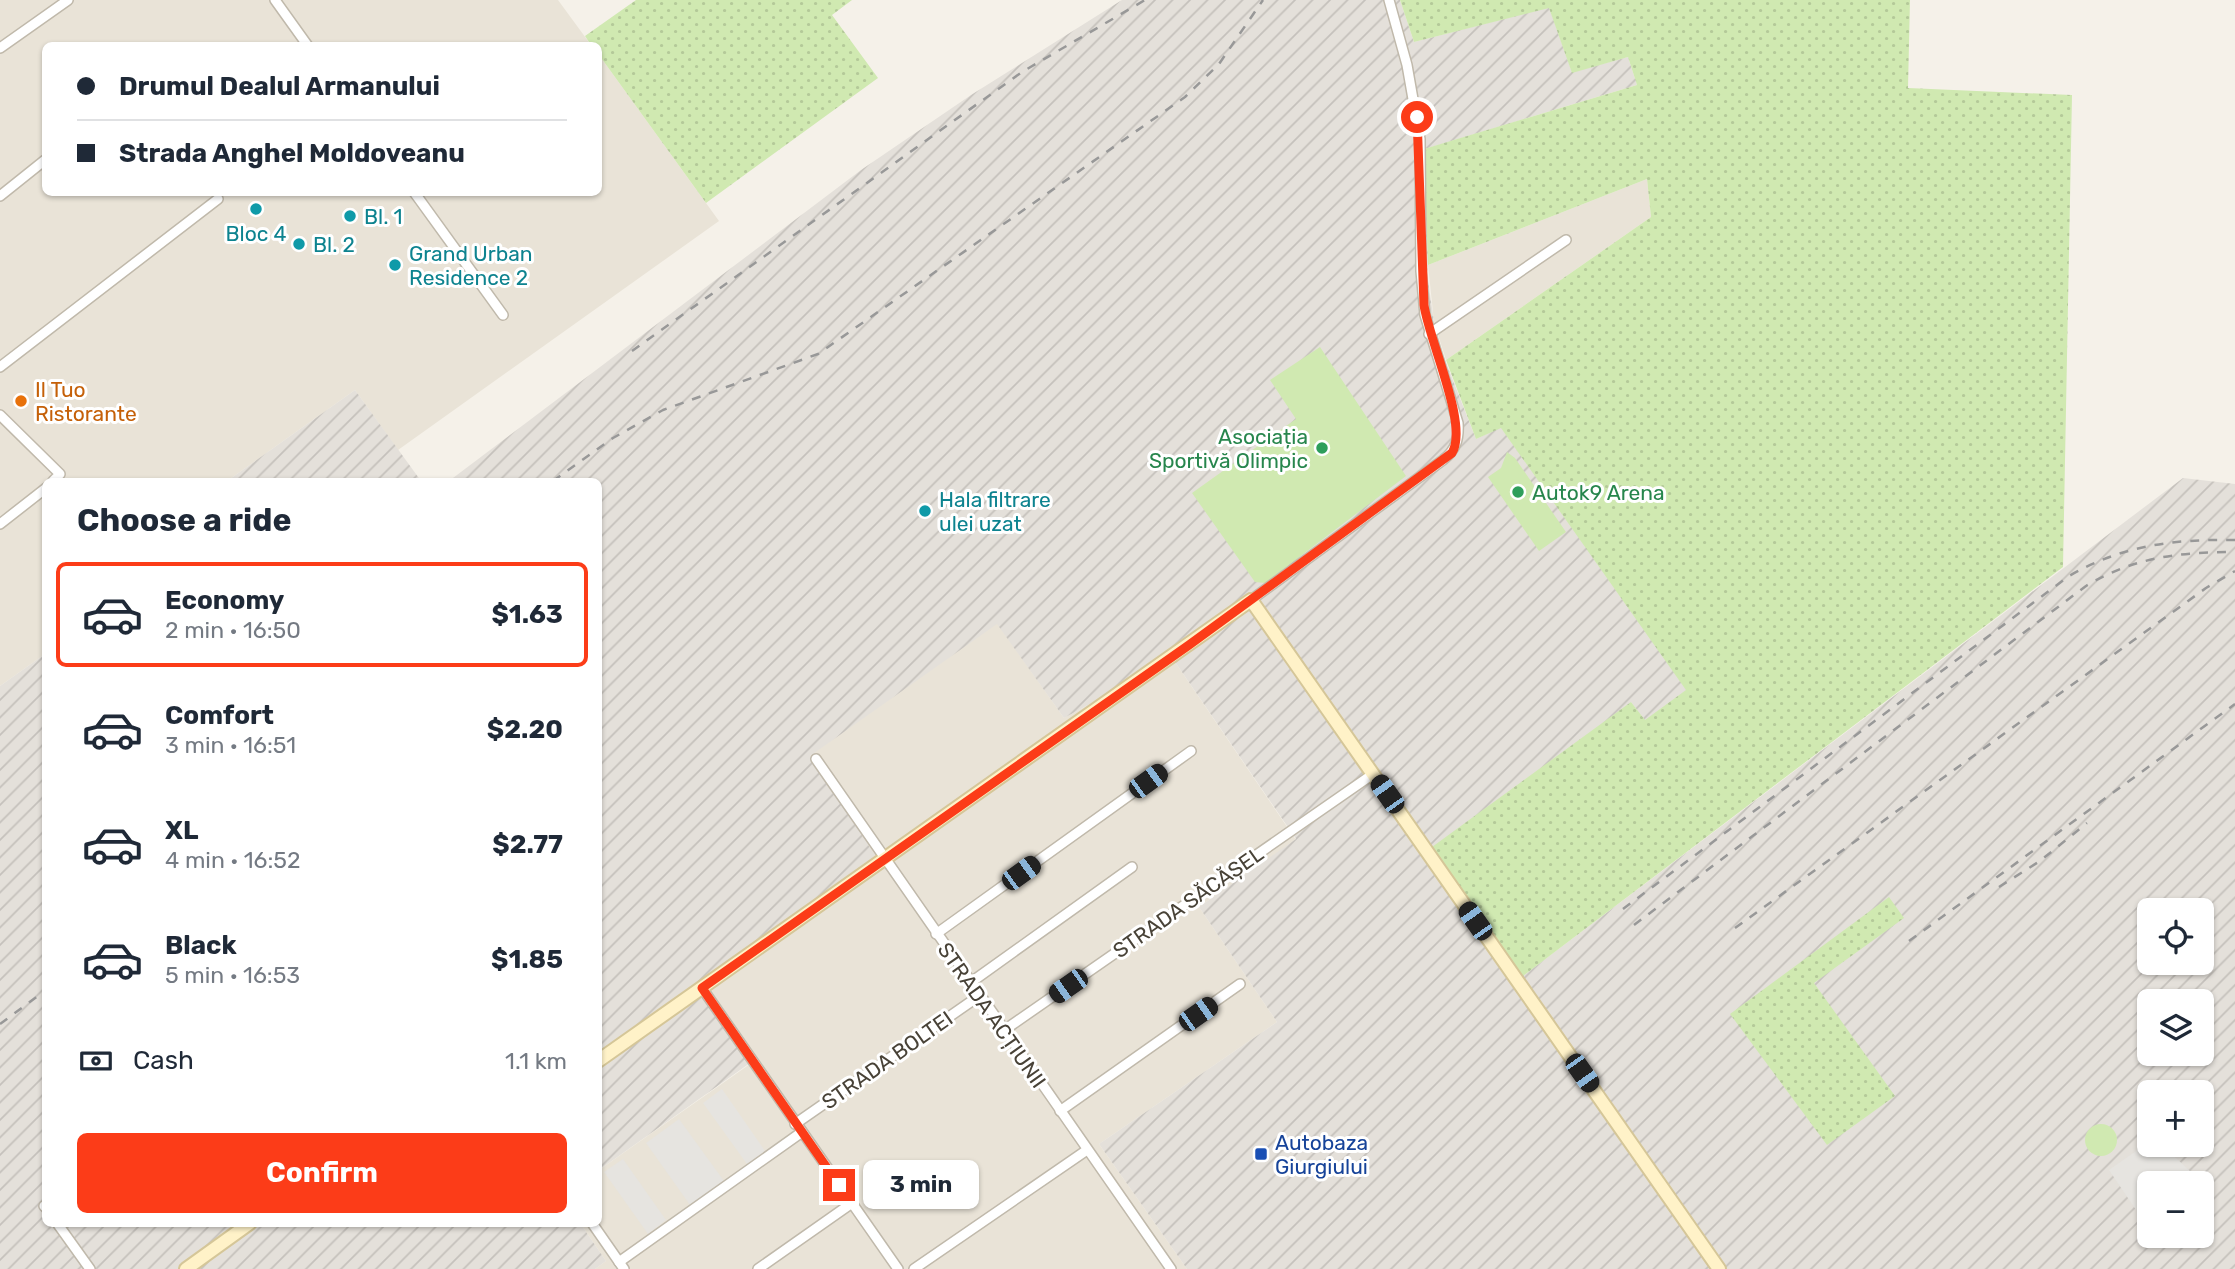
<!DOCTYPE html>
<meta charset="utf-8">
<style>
body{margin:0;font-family:Rubik,sans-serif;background:#f6f6f7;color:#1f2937;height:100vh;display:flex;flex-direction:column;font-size:26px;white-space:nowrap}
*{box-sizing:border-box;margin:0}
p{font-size:23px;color:#747a83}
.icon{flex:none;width:38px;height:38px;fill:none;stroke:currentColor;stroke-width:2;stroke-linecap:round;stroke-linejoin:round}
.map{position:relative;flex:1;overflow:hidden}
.side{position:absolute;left:42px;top:478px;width:560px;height:749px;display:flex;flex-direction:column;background:#fff;border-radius:10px;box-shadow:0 2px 5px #0004}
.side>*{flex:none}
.top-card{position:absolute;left:42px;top:42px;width:560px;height:154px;border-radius:10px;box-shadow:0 2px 5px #0004;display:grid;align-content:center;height:154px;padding:0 35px;background:#fff}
.fabs{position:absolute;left:2137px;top:898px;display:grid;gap:14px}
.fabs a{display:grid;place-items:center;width:77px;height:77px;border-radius:10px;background:#fff;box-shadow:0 2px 5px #0004;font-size:35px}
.end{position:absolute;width:32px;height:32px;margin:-16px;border:9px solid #fc3c18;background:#fff;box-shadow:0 0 0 4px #fff}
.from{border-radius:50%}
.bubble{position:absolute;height:49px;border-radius:10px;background:#fff;box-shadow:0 2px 5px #0004;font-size:23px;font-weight:700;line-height:49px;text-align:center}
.car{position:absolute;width:21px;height:42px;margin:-21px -10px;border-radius:9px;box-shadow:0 0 5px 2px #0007;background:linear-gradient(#222 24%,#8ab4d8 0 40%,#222 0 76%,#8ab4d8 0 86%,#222 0)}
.top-card b{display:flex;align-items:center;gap:24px;height:66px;font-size:26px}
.top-card b+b{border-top:2px solid #e0e1e3}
.top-card i{width:18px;height:18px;background:#1f2937}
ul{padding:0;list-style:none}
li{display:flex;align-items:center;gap:21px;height:105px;margin:0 14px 10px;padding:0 21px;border:4px solid transparent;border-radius:10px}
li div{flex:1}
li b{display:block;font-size:26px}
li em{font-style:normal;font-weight:700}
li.on{border-color:#fc3c18}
li>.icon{width:63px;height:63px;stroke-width:1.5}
h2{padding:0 35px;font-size:32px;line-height:84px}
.pay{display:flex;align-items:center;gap:18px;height:77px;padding:0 35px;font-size:26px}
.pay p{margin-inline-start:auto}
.cta{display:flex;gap:14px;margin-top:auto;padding:14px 35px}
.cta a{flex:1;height:80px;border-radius:10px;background:#fc3c18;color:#fff;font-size:28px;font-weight:700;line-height:80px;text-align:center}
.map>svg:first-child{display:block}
.residential{fill:#e9e3d7}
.industrial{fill:url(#industrial-furrows);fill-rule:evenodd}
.grass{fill:url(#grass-dots)}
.green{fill:#d0e9b1}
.parking{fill:#e6e4e0}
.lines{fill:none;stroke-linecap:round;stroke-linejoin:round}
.street-casing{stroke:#c0b9ab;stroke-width:12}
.secondary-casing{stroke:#d5c698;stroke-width:16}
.street{stroke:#fff;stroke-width:9}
.secondary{stroke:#fff2c8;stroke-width:12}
.rail{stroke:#989898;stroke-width:2.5;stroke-dasharray:9 9;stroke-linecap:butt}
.route{stroke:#fc3c18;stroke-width:9}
.culture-dot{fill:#0f9aa8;stroke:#fff;stroke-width:2.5}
.food-dot{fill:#e8710a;stroke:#fff;stroke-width:2.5}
.leisure-dot{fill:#2e9e5b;stroke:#fff;stroke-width:2.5}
.transit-dot{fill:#1a4fb4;stroke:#fff;stroke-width:2.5}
.labels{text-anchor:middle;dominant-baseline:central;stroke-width:6;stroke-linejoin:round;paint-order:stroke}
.culture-label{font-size:21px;fill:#0d838f;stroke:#fff;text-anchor:start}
.food-label{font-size:21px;fill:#c56008;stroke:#fff;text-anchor:start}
.leisure-label{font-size:21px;fill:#27864d;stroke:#fff;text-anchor:end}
.street-label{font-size:21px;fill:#484237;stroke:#fff}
.transit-label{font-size:21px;fill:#164399;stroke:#fff;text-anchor:start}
</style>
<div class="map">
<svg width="2235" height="1269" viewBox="0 0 2235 1269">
<defs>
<pattern id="industrial-furrows" width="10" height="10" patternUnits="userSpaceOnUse" patternTransform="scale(1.75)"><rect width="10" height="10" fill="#e4e0da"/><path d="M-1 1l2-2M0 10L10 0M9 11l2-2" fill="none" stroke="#c5c1bc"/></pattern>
<pattern id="grass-dots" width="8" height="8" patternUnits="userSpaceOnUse" patternTransform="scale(1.75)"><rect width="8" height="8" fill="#d0e9b1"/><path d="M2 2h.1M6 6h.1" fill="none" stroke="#b4c999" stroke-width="1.8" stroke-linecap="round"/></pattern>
</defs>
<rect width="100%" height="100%" fill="#f5f1e9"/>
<g class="residential">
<polygon points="0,0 558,0 591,45 46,46 46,192 598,192 599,55 719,221 398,450 355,390 227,481 46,481 45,654 0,686"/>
<polygon points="1647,179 1651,217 1446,360 1434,322 1428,265"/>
<polygon points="997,623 1064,718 1173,659 1296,840 1199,907 1277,1022 1099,1144 1187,1269 595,1269 606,1261 580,1223 598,1223 599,1170 750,1064 697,985 809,756"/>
</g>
<g class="industrial">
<path d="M1122,0H1400L1414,42L1549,7L1572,72L1628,57L1637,85L1425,149L1430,250L1427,273L1434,322L1438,342L1476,439L1501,427L1687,690L1645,721L1631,702L1524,975L2183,478L2235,484V1269H1187L1099,1144L1277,1022L1199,907L1296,839L1173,659L1064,718L997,624L810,756L878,860L697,985L750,1063L599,1170L598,481H449L861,170L971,95ZM2149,910H2202V962H2149ZM2149,1001H2202V1054H2149ZM2149,1092H2202V1144H2149ZM2149,1183H2202V1236H2149Z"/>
<polygon points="355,390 421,481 227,481"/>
<polygon points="45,654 46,1223 580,1223 606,1261 595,1269 0,1269 0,686"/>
</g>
<g class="grass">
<polygon points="636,0 852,0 832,15 878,78 706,203 599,55 598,46 591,45 585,36"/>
<polygon points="1400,0 1910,0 1908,88 2072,95 2063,567 1523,976 1432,847 1631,702 1645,720 1686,690 1501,428 1476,439 1446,360 1651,217 1647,179 1428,265 1424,149 1637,85 1628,57 1572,73 1549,8 1414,42"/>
<polygon points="1889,897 1904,918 1814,983 1895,1096 1827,1145 1730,1014"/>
</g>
<g class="green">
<polygon points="1320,347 1406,476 1265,583 1255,582 1192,493 1296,419 1270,380"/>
<polygon points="1507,452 1515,458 1566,532 1539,551 1488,477 1501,468"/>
<circle cx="2101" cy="1140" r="16"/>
</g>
<g class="parking">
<polygon points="722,1089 765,1151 747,1164 703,1103"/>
<polygon points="679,1119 724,1181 690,1205 646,1143"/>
<polygon points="2149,1142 2149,1144 2162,1145 2190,1171 2173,1183 2149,1183 2149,1201 2136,1210 2109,1170"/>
<polygon points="623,1159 666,1220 648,1234 604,1172"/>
</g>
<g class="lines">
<defs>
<g id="street">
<polyline points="275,0 308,46"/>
<polyline points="0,48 68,0"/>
<polyline points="414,192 503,315"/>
<polyline points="0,196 45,160"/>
<polyline points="1429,334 1566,240"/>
<polyline points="0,367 218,199"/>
<polyline points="0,415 60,474 53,481"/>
<polyline points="0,524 46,488"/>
<path d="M1251,600L1443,460C1456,450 1459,439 1458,423L1425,315L1421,271L1420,139L1407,65L1389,0"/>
<polyline points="816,759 1171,1269"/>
<polyline points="936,934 1191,751"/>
<polyline points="970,983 1132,867"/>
<polyline points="702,988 898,1269"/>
<polyline points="1003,1031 1373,774"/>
<polyline points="1060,1111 1240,984"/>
<polyline points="795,1124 979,996"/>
<polyline points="44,1206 46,1208"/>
<polyline points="57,1223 90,1269"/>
<polyline points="592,1223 624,1269"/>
<polyline points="619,1262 802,1132"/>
<polyline points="758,1269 852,1203"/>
<polyline points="914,1269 1087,1150"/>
</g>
<g id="secondary">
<polyline points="598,1061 1251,600 1719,1269"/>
<polyline points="186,1269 250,1223"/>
</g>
</defs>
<use href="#street" class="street-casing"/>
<use href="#secondary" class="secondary-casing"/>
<use href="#street" class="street"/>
<use href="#secondary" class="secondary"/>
<g class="rail">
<polyline points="632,351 1022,72 1145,0"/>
<polyline points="553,481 613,438 663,410 818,354 1185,97 1219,64 1263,0"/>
<polyline points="1999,887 2040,861 2087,823"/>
<path d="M1623,909L2069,576C2123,545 2174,539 2235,540"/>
<path d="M1634,925L2086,586C2134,557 2180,552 2235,552"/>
<polyline points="1735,928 2206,588 2235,571"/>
<polyline points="1909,941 2235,704"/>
<polyline points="0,1024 46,990"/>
</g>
</g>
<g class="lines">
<path class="route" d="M839,1185L702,988L1189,645L1452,453C1469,425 1429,341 1424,305L1417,117"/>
</g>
<g class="culture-dot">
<circle cx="256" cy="209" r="7"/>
<circle cx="350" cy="216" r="7"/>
<circle cx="299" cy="244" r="7"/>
<circle cx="395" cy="265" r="7"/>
<circle cx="925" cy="511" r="7"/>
</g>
<circle class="food-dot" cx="21" cy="401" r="7"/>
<g class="leisure-dot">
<circle cx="1322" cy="448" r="7"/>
<circle cx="1518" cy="492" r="7"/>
</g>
<rect class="transit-dot" x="1254" y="1147" width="14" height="14" rx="3.5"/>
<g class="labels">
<g class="culture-label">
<text x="364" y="216">Bl. 1</text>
<text x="256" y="233" text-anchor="middle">Bloc 4</text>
<text x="313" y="244">Bl. 2</text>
<text x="409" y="253">Grand Urban<tspan x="409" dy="24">Residence 2</tspan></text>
<text x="939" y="499">Hala filtrare<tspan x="939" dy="24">ulei uzat</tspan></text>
</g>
<g class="food-label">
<text x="35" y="389">Il Tuo<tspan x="35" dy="24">Ristorante</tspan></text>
</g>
<g class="leisure-label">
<text x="1308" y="436">Asociația<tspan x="1308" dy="24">Sportivă Olimpic</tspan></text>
<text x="1532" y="492" text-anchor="start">Autok9 Arena</text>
</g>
<g class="street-label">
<text transform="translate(1188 902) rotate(-35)">STRADA SĂCĂȘEL</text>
<text transform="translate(992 1015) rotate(55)">STRADA ACȚIUNII</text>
<text transform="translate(887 1060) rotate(-35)">STRADA BOLTEI</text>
</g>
<g class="transit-label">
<text x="1275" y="1142">Autobaza<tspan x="1275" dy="24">Giurgiului</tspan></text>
</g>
</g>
</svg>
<div class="fabs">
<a><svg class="icon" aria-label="locate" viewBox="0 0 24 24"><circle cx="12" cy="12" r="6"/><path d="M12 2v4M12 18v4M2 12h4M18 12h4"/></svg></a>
<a><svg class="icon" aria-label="layers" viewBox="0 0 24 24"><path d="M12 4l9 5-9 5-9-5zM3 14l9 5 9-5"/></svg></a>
<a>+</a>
<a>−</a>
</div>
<i class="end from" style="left:1417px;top:117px"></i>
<i class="end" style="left:839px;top:1185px"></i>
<div class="bubble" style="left:863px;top:1160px;width:116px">3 min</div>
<i class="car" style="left:1148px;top:781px;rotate:54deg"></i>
<i class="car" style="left:1387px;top:794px;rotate:325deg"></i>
<i class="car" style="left:1021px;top:873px;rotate:54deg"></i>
<i class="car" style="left:1475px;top:921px;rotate:325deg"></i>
<i class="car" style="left:1068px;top:986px;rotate:235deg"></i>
<i class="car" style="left:1198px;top:1014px;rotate:55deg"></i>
<i class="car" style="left:1582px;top:1073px;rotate:145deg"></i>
<div class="top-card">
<b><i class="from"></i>Drumul Dealul Armanului</b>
<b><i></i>Strada Anghel Moldoveanu</b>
</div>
<section class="side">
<h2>Choose a ride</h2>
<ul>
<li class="on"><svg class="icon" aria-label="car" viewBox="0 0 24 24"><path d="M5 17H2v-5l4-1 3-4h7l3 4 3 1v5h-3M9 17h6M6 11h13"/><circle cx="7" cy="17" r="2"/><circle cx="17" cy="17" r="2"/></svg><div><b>Economy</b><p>2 min · 16:50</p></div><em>$1.63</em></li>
<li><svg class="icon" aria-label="car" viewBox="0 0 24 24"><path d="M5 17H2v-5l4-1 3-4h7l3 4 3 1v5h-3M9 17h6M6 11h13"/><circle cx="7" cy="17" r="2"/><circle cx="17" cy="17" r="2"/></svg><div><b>Comfort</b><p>3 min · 16:51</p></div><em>$2.20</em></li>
<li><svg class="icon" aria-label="car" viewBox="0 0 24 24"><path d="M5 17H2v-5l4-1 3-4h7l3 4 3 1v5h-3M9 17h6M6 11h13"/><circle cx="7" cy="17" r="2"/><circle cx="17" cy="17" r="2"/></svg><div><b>XL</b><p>4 min · 16:52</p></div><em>$2.77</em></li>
<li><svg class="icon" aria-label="car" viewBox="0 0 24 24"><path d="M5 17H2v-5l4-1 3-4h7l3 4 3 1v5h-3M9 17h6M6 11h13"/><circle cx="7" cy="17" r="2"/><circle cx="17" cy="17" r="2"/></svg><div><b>Black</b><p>5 min · 16:53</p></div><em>$1.85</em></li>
</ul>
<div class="pay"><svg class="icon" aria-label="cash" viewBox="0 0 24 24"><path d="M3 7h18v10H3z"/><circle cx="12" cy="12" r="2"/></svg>Cash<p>1.1 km</p></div>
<div class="cta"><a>Confirm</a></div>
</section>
</div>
